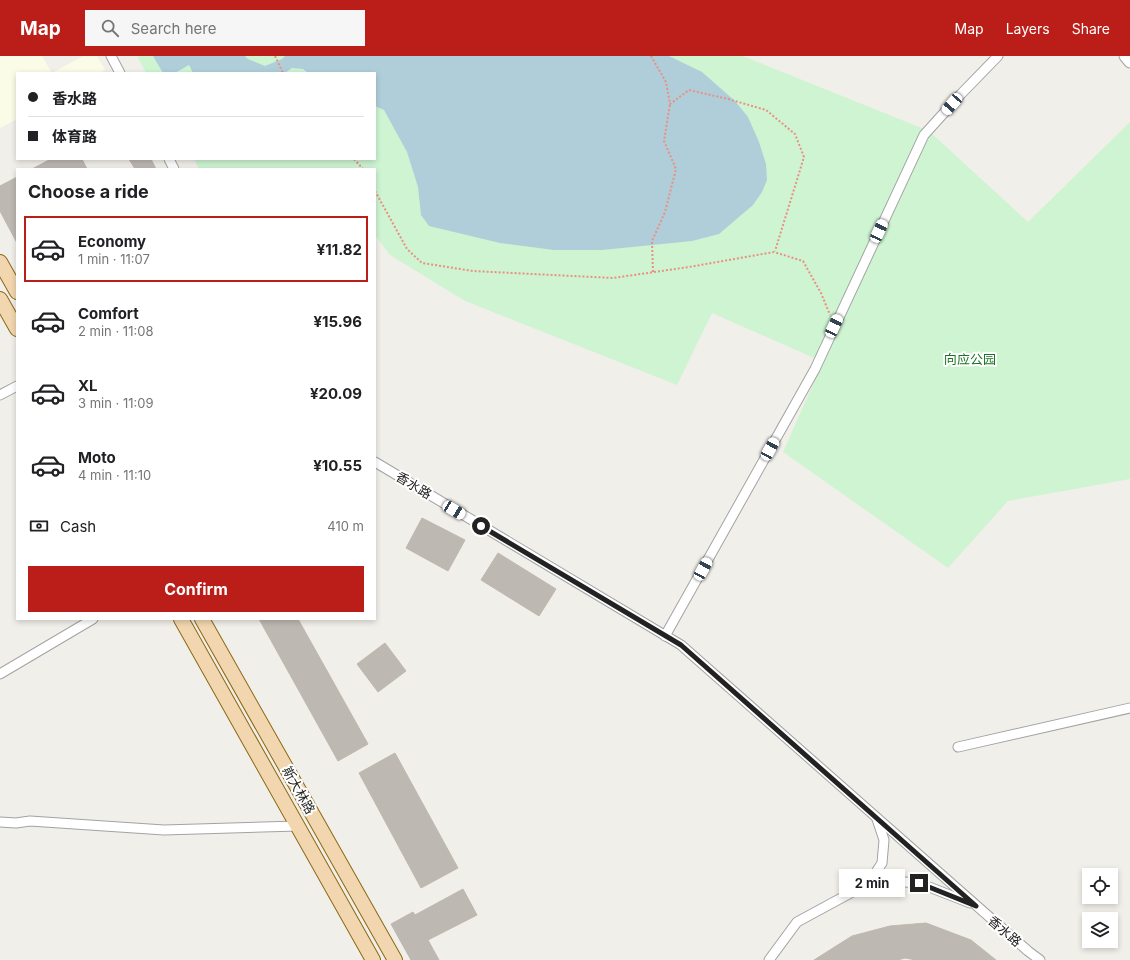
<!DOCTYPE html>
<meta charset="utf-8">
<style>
body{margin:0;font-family:Inter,"Noto Sans SC",sans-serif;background:#f6f6f6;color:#202124;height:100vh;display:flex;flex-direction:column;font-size:15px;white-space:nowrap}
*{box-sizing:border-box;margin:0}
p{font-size:13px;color:#757577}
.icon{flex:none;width:22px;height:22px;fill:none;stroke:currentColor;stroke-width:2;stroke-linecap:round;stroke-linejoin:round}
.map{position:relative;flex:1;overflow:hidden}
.panel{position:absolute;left:16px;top:112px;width:360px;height:452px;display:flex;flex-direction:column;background:#fff;border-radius:0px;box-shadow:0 2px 6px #0003}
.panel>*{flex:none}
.guide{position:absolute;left:16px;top:16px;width:360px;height:88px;border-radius:0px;box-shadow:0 2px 6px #0003;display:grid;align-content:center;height:88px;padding:0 12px;background:#fff}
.fabs{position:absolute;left:1082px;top:812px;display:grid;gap:8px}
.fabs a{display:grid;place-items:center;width:36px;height:36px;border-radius:0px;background:#fff;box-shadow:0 2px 6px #0003;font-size:20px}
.end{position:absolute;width:18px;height:18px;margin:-9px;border:5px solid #222;background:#fff;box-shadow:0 0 0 2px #fff}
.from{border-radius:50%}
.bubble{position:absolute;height:28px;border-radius:0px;background:#fff;box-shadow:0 2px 6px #0003;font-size:13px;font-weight:700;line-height:28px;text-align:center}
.car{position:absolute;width:12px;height:24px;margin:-12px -6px;border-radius:5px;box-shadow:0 0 3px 1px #0007;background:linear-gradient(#fff 24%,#345 0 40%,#fff 0 76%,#345 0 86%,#fff 0)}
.guide b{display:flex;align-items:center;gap:14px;height:38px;font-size:15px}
.guide b+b{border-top:1px solid #e0e0e0}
.guide i{width:10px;height:10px;background:#202124}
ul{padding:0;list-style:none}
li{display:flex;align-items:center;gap:12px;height:66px;margin:0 8px 6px;padding:0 4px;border:2px solid transparent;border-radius:0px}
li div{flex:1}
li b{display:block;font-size:15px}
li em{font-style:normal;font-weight:700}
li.active{border-color:#bb1e19}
li>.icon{width:36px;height:36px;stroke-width:1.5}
h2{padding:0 12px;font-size:18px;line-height:48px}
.pay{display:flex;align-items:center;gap:10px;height:44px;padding:0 12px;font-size:15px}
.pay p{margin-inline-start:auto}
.action{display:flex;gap:8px;margin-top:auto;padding:8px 12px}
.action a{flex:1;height:46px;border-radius:0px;background:#bb1e19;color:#fff;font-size:16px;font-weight:700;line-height:46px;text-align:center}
header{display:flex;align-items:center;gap:24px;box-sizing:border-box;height:56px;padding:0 20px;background:#bb1e19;color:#fff}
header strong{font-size:19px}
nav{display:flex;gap:22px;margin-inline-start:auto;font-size:14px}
.search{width:280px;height:36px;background:#f6f6f6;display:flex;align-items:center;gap:10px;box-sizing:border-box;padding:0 14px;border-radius:0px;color:#757577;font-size:15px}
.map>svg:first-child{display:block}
.education{fill:#fbfce8}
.park{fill:#cef4d2}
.water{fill:#b0ced9}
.building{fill:#beb8b3;stroke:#c1b7ae}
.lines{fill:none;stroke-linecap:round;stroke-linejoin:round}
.minor-casing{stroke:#a3a3a3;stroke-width:11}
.tertiary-casing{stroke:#a3a3a3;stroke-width:13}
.primary-casing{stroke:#8d6813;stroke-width:16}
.path{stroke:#ea9082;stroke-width:2;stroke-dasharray:2 2;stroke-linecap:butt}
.minor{stroke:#fff;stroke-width:9}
.tertiary{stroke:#fff;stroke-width:11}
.primary{stroke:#f1d6af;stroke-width:14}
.route{stroke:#222;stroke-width:5}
.labels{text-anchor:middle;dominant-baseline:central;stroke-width:4;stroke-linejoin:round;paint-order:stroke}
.park-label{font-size:13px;fill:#1a7624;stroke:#fff}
.street-label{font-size:13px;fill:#222;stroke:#fff}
</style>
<header>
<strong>Map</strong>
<div class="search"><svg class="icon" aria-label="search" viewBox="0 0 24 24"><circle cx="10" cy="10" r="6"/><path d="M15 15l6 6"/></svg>Search here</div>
<nav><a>Map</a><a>Layers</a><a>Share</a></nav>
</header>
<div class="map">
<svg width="1130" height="904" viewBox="0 0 1130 904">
<rect width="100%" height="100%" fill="#f1efea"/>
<g class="education">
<polygon points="0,0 42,0 52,17 17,17 17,63 0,72"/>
<polygon points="83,0 97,0 105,14 100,17 52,17"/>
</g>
<polygon class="park" points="137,0 743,0 929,75 1028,166 1130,66 1130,423 1008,445 948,512 783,396 823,306 712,257 677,329 465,245 390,199 375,179 375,113 199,113 194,103 375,103 375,17 146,17"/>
<polygon class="water" points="153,0 245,0 248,3 265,10 282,3 285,0 669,0 702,16 735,45 748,61 759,86 766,108 767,124 762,136 753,149 719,178 692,185 602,194 554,194 500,187 429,170 421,159 418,131 407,96 384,54 375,50 375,17 308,17 303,13 292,12 285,17 193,17 189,9 175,17 163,17"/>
<g class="building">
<polygon points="51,103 82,103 87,113 32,113"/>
<polygon points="129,103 151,103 156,113 135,113"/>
<polygon points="17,121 17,187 0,155 0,130"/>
<polygon points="422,462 465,484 448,515 406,492"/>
<polygon points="498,497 556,533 539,560 481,524"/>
<polygon points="259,563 298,563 368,688 338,705"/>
<polygon points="385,587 406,615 378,636 357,608"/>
<polygon points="395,697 458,812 421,832 359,717"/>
<polygon points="463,833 477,859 428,884 439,904 411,904 391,868 413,856 415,859"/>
<polygon points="926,867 971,884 996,904 916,904 905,902 898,904 814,904 852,880 890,870"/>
</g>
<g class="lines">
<defs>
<g id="minor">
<polyline points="111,0 120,17"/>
<polyline points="169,103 174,113"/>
<polyline points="0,339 17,330"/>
<polyline points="375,406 681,589 1028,895 1040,904"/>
<polyline points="665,580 815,313 924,79 961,38 998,0"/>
<polyline points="0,618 93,563"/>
<polyline points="958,691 1130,652"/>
<polyline points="0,766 16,767 30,765 164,774 298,770"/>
<polyline points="869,827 882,807 884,784 877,763"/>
<polyline points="769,904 797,866 869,827 890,825 919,827 970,847"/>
</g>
<polyline id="tertiary" points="1125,0 1130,6"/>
<g id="primary">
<polyline points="0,206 17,236"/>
<polyline points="0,243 17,273"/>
<polyline points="181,563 373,904"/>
<polyline points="202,563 395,904"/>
</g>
</defs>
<use href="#minor" class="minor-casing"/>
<use href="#tertiary" class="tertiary-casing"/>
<use href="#primary" class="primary-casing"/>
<g class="path">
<polyline points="275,0 283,17"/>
<polyline points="651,0 666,26 670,48 689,34 728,43 766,54 795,78 804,101 775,195"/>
<polyline points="354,103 363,113"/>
<polyline points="375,135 407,193 422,207 473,215 613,222 689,211 774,196 803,205 821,237 830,259"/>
<polyline points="653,216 652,185 665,156 676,113 664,85 670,48"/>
</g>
<use href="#minor" class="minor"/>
<use href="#tertiary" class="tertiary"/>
<use href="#primary" class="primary"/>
</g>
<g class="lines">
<polyline class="route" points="481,470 681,589 976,850 919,827"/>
</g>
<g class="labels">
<g class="park-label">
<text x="970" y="303">向应公园</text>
</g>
<g class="street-label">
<text transform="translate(414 429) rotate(31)">香水路</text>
<text transform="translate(299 734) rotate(61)">斯大林路</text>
<text transform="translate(1005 875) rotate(41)">香水路</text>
</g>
</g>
</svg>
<div class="fabs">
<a><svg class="icon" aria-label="locate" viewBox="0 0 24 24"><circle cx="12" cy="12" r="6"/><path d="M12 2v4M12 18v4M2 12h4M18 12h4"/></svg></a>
<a><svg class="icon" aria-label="layers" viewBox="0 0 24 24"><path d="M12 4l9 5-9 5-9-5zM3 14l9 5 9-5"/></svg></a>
</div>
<i class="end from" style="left:481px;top:470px"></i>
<i class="end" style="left:919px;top:827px"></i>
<div class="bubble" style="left:839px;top:813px;width:66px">2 min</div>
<i class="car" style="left:952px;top:48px;rotate:221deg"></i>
<i class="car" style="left:879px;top:175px;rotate:25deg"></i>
<i class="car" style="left:834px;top:270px;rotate:25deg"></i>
<i class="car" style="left:770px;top:393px;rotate:29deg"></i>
<i class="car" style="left:454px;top:454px;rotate:121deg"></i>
<i class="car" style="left:703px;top:513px;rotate:29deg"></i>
<div class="guide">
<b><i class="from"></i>香水路</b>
<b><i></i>体育路</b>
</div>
<section class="panel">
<h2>Choose a ride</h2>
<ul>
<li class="active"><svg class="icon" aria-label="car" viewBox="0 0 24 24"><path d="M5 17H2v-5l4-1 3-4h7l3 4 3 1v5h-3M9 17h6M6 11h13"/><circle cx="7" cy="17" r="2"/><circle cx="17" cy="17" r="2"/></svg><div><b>Economy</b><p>1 min · 11:07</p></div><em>¥11.82</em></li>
<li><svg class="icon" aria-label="car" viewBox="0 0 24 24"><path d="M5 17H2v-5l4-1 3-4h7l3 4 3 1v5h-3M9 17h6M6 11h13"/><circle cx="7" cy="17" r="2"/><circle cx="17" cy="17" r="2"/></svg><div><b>Comfort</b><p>2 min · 11:08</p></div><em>¥15.96</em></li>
<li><svg class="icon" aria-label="car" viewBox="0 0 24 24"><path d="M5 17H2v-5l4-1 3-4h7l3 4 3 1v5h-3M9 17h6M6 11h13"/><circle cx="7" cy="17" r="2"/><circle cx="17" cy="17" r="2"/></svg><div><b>XL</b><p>3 min · 11:09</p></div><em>¥20.09</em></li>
<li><svg class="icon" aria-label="car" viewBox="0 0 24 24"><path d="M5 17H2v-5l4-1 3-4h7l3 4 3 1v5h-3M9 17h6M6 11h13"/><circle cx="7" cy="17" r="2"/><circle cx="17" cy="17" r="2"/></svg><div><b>Moto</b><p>4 min · 11:10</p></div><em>¥10.55</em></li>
</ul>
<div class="pay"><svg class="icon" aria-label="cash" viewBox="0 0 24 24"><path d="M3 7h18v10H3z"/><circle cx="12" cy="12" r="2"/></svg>Cash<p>410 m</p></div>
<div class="action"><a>Confirm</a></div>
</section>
</div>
